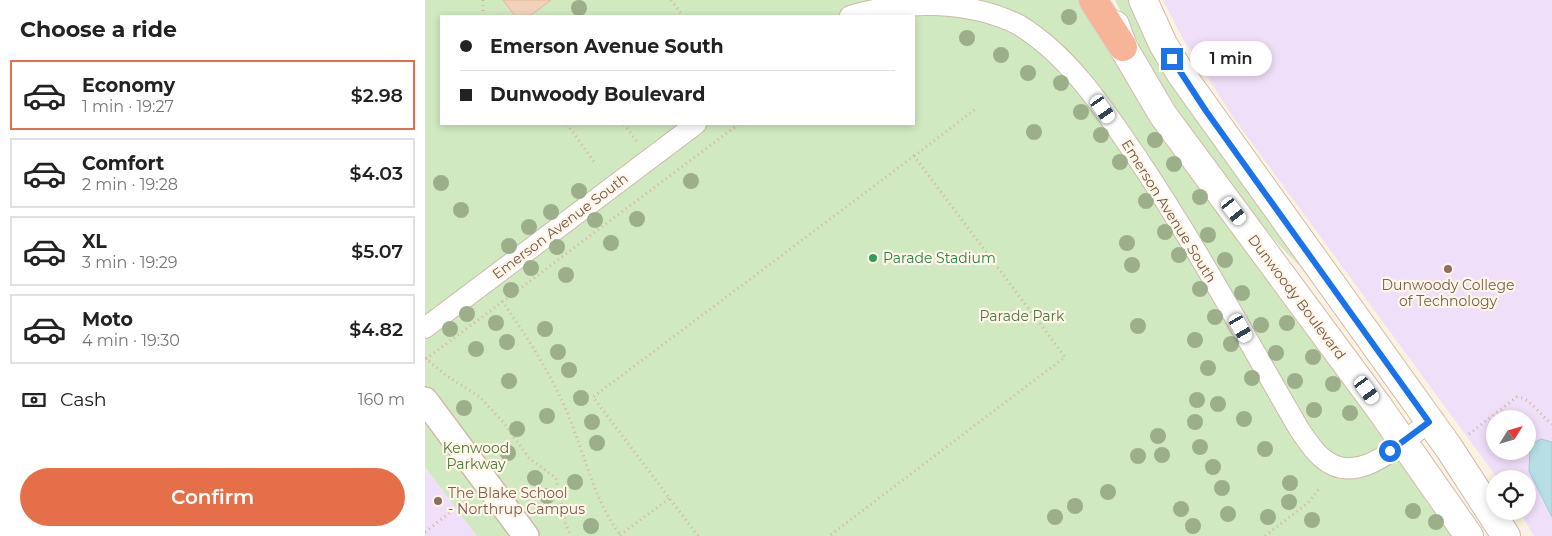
<!DOCTYPE html>
<meta charset="utf-8">
<style>
body{margin:0;font-family:Montserrat,sans-serif;background:#f2f2f2;color:#222;height:100vh;display:flex;flex-direction:column;font-size:19px;white-space:nowrap}
*{box-sizing:border-box;margin:0}
p{font-size:16px;color:#767676}
.icon{flex:none;width:28px;height:28px;fill:none;stroke:currentColor;stroke-width:2;stroke-linecap:round;stroke-linejoin:round}
.map{position:relative;flex:1;overflow:hidden}
.drawer{display:flex;flex-direction:column;background:#fff;width:425px}
.drawer>*{flex:none}
.top-card{position:absolute;left:15px;top:15px;width:475px;height:110px;border-radius:0px;box-shadow:0 2px 8px #0003;display:grid;align-content:center;height:110px;padding:0 20px;background:#fff}
.needle{width:32px;rotate:53deg}
.buttons{position:absolute;left:1061px;top:410px;display:grid;gap:10px}
.buttons a{display:grid;place-items:center;width:50px;height:50px;border-radius:50%;background:#fff;box-shadow:0 2px 8px #0003;font-size:25px}
.end{position:absolute;width:22px;height:22px;margin:-11px;border:6px solid #1a73e8;background:#fff;box-shadow:0 0 0 2px #fff}
.from{border-radius:50%}
.bubble{position:absolute;height:35px;border-radius:18px;background:#fff;box-shadow:0 2px 8px #0003;font-size:16px;font-weight:600;line-height:35px;text-align:center}
.car{position:absolute;width:15px;height:30px;margin:-15px -8px;border-radius:6px;box-shadow:0 0 4px 1px #0007;background:linear-gradient(#fff 24%,#345 0 40%,#fff 0 76%,#345 0 86%,#fff 0)}
.top-card b{display:flex;align-items:center;gap:18px;height:48px;font-size:19px}
.top-card b+b{border-top:1px solid #e0e0e0}
.top-card i{width:12px;height:12px;background:#222}
ul{padding:0;list-style:none}
li{display:flex;align-items:center;gap:15px;height:70px;margin:0 10px 8px;padding:0 10px;border:2px solid #e0e0e0;border-radius:0px}
li div{flex:1}
li b{display:block;font-size:19px}
li em{font-style:normal;font-weight:600}
li.on{border-color:#e56f48}
li>.icon{width:45px;height:45px;stroke-width:1.5}
h2{padding:0 20px;font-size:22px;line-height:60px}
.pay{display:flex;align-items:center;gap:12px;height:55px;padding:0 20px;font-size:19px}
.pay p{margin-inline-start:auto}
.action{display:flex;gap:10px;margin-top:auto;padding:10px 20px}
.action a{flex:1;height:58px;border-radius:30px;background:#e56f48;color:#fff;font-size:20px;font-weight:600;line-height:58px;text-align:center}
main{display:flex;flex:1;min-height:0}
.map>svg:first-child{display:block}
.education{fill:#efdff8;fill-rule:evenodd}
.green{fill:#d0e9c1;fill-rule:evenodd}
.water{fill:#b7dde5;stroke:#9eccd6}
.building{fill:#f1d1ba;stroke:#e3b89b}
.lines{fill:none;stroke-linecap:round;stroke-linejoin:round}
.minor-casing{stroke:#cdbaa9;stroke-width:22}
.tertiary-casing{stroke:#cdbaa9;stroke-width:28}
.secondary-casing{stroke:#d2bca9;stroke-width:30}
.motorway-casing{stroke:#dbd4d0;stroke-width:30}
.path{stroke:#d5b59e;stroke-width:3;stroke-dasharray:1 4;stroke-linecap:butt}
.minor{stroke:#fff;stroke-width:20}
.tertiary{stroke:#fff;stroke-width:25}
.secondary{stroke:#fff;stroke-width:28}
.motorway{stroke:#f6b499;stroke-width:28}
.tree{fill:#9daf8a}
.route{stroke:#1a73e8;stroke-width:6}
.leisure-dot{fill:#2e9e5b;stroke:#fff6e8;stroke-width:2}
.education-dot{fill:#8d6e63;stroke:#fff6e8;stroke-width:2}
.labels{text-anchor:middle;dominant-baseline:central;stroke-width:4.5;stroke-linejoin:round;paint-order:stroke}
.street-label{font-size:14px;fill:#735949;stroke:#fff6e8}
.leisure-label{font-size:14px;fill:#27864d;stroke:#fff6e8;text-anchor:start}
.education-label{font-size:14px;fill:#785e54;stroke:#fff6e8}
.park-label{font-size:14px;fill:#507842;stroke:#fff6e8}
</style>
<main>
<section class="drawer">
<h2>Choose a ride</h2>
<ul>
<li class="on"><svg class="icon" aria-label="car" viewBox="0 0 24 24"><path d="M5 17H2v-5l4-1 3-4h7l3 4 3 1v5h-3M9 17h6M6 11h13"/><circle cx="7" cy="17" r="2"/><circle cx="17" cy="17" r="2"/></svg><div><b>Economy</b><p>1 min · 19:27</p></div><em>$2.98</em></li>
<li><svg class="icon" aria-label="car" viewBox="0 0 24 24"><path d="M5 17H2v-5l4-1 3-4h7l3 4 3 1v5h-3M9 17h6M6 11h13"/><circle cx="7" cy="17" r="2"/><circle cx="17" cy="17" r="2"/></svg><div><b>Comfort</b><p>2 min · 19:28</p></div><em>$4.03</em></li>
<li><svg class="icon" aria-label="car" viewBox="0 0 24 24"><path d="M5 17H2v-5l4-1 3-4h7l3 4 3 1v5h-3M9 17h6M6 11h13"/><circle cx="7" cy="17" r="2"/><circle cx="17" cy="17" r="2"/></svg><div><b>XL</b><p>3 min · 19:29</p></div><em>$5.07</em></li>
<li><svg class="icon" aria-label="car" viewBox="0 0 24 24"><path d="M5 17H2v-5l4-1 3-4h7l3 4 3 1v5h-3M9 17h6M6 11h13"/><circle cx="7" cy="17" r="2"/><circle cx="17" cy="17" r="2"/></svg><div><b>Moto</b><p>4 min · 19:30</p></div><em>$4.82</em></li>
</ul>
<div class="pay"><svg class="icon" aria-label="cash" viewBox="0 0 24 24"><path d="M3 7h18v10H3z"/><circle cx="12" cy="12" r="2"/></svg>Cash<p>160 m</p></div>
<div class="action"><a>Confirm</a></div>
</section>
<div class="map">
<svg width="1127" height="536" viewBox="0 0 1127 536">
<rect width="100%" height="100%" fill="#fcf2e2"/>
<g class="education">
<path d="M738,0H1127V536H1109L1094,511H1102V479H1073L810,120L758,39ZM1070,419H1102V451H1070Z"/>
<polygon points="0,467 52,536 0,536"/>
</g>
<g class="green">
<path d="M0,0H659L684,51L739,137L992,482L1030,536H52L0,467ZM16,16H489V124H16Z"/>
<path d="M690,0H710L880,270C848,243 826,210 801,177C759,121 720,64 690,0Z"/>
</g>
<polygon class="water" points="1116,439 1127,442 1127,517 1104,471 1105,445"/>
<polygon class="building" points="78,0 126,0 105,16 90,16"/>
<g class="lines">
<defs>
<g id="minor">
<path d="M425,16C478,0 544,0 594,25C643,55 677,106 709,153C769,242 820,336 874,429C881,439 887,449 896,457C932,490 975,443 1004,422"/>
<polyline points="0,328 271,124"/>
</g>
<polyline id="tertiary" points="0,400 101,536"/>
<g id="secondary">
<polyline points="718,0 738,44 756,74 1024,448 1081,536"/>
<polyline points="690,25 698,47 738,115 953,406 1044,536"/>
</g>
<polyline id="motorway" points="668,0 698,47"/>
</defs>
<use href="#minor" class="minor-casing"/>
<use href="#tertiary" class="tertiary-casing"/>
<use href="#secondary" class="secondary-casing"/>
<use href="#motorway" class="motorway-casing"/>
<g class="path">
<polyline points="246,0 258,16"/>
<polyline points="58,16 58,0"/>
<polyline points="142,124 170,163"/>
<polyline points="199,124 213,143"/>
<polyline points="489,156 552,108"/>
<path d="M77,301C103,338 127,375 144,417C161,458 169,500 196,536"/>
<polyline points="0,358 22,376 55,397 78,422 104,458 131,478 141,525 146,536"/>
<polyline points="1,359 314,124"/>
<path d="M1044,434L1092,397C1103,396 1117,417 1127,424"/>
<polyline points="0,532 44,498"/>
<polyline points="195,535 245,498"/>
<polyline points="273,536 168,397 489,156 640,357 404,536"/>
<polyline points="840,536 883,503 894,489"/>
</g>
<use href="#minor" class="minor"/>
<use href="#tertiary" class="tertiary"/>
<use href="#secondary" class="secondary"/>
<use href="#motorway" class="motorway"/>
</g>
<g class="tree">
<circle cx="154" cy="8" r="8"/>
<circle cx="644" cy="17" r="8"/>
<circle cx="542" cy="38" r="8"/>
<circle cx="576" cy="55" r="8"/>
<circle cx="603" cy="73" r="8"/>
<circle cx="636" cy="83" r="8"/>
<circle cx="656" cy="112" r="8"/>
<circle cx="609" cy="132" r="8"/>
<circle cx="676" cy="135" r="8"/>
<circle cx="730" cy="140" r="8"/>
<circle cx="695" cy="162" r="8"/>
<circle cx="749" cy="164" r="8"/>
<circle cx="266" cy="181" r="8"/>
<circle cx="16" cy="183" r="8"/>
<circle cx="154" cy="191" r="8"/>
<circle cx="775" cy="197" r="8"/>
<circle cx="721" cy="201" r="8"/>
<circle cx="36" cy="210" r="8"/>
<circle cx="126" cy="212" r="8"/>
<circle cx="212" cy="219" r="8"/>
<circle cx="170" cy="220" r="8"/>
<circle cx="104" cy="227" r="8"/>
<circle cx="740" cy="232" r="8"/>
<circle cx="783" cy="235" r="8"/>
<circle cx="186" cy="243" r="8"/>
<circle cx="702" cy="243" r="8"/>
<circle cx="84" cy="246" r="8"/>
<circle cx="132" cy="247" r="8"/>
<circle cx="754" cy="255" r="8"/>
<circle cx="800" cy="260" r="8"/>
<circle cx="707" cy="265" r="8"/>
<circle cx="106" cy="268" r="8"/>
<circle cx="141" cy="275" r="8"/>
<circle cx="775" cy="289" r="8"/>
<circle cx="86" cy="290" r="8"/>
<circle cx="817" cy="293" r="8"/>
<circle cx="42" cy="314" r="8"/>
<circle cx="790" cy="317" r="8"/>
<circle cx="71" cy="323" r="8"/>
<circle cx="862" cy="323" r="8"/>
<circle cx="836" cy="325" r="8"/>
<circle cx="713" cy="326" r="8"/>
<circle cx="25" cy="329" r="8"/>
<circle cx="120" cy="329" r="8"/>
<circle cx="770" cy="340" r="8"/>
<circle cx="82" cy="342" r="8"/>
<circle cx="806" cy="344" r="8"/>
<circle cx="51" cy="349" r="8"/>
<circle cx="133" cy="352" r="8"/>
<circle cx="851" cy="353" r="8"/>
<circle cx="888" cy="357" r="8"/>
<circle cx="783" cy="368" r="8"/>
<circle cx="144" cy="370" r="8"/>
<circle cx="827" cy="378" r="8"/>
<circle cx="84" cy="381" r="8"/>
<circle cx="870" cy="381" r="8"/>
<circle cx="908" cy="384" r="8"/>
<circle cx="156" cy="398" r="8"/>
<circle cx="772" cy="400" r="8"/>
<circle cx="793" cy="404" r="8"/>
<circle cx="39" cy="408" r="8"/>
<circle cx="889" cy="410" r="8"/>
<circle cx="925" cy="413" r="8"/>
<circle cx="122" cy="416" r="8"/>
<circle cx="819" cy="419" r="8"/>
<circle cx="167" cy="422" r="8"/>
<circle cx="770" cy="422" r="8"/>
<circle cx="92" cy="429" r="8"/>
<circle cx="733" cy="436" r="8"/>
<circle cx="172" cy="443" r="8"/>
<circle cx="775" cy="447" r="8"/>
<circle cx="840" cy="449" r="8"/>
<circle cx="83" cy="453" r="8"/>
<circle cx="737" cy="455" r="8"/>
<circle cx="713" cy="456" r="8"/>
<circle cx="788" cy="467" r="8"/>
<circle cx="110" cy="478" r="8"/>
<circle cx="150" cy="482" r="8"/>
<circle cx="865" cy="483" r="8"/>
<circle cx="797" cy="488" r="8"/>
<circle cx="683" cy="492" r="8"/>
<circle cx="122" cy="496" r="8"/>
<circle cx="864" cy="502" r="8"/>
<circle cx="650" cy="506" r="8"/>
<circle cx="756" cy="509" r="8"/>
<circle cx="988" cy="511" r="8"/>
<circle cx="803" cy="514" r="8"/>
<circle cx="630" cy="517" r="8"/>
<circle cx="843" cy="517" r="8"/>
<circle cx="887" cy="520" r="8"/>
<circle cx="1011" cy="522" r="8"/>
<circle cx="166" cy="526" r="8"/>
<circle cx="768" cy="526" r="8"/>
</g>
<g class="lines">
<polyline class="route" points="747,59 781,111 1004,422 965,451"/>
</g>
<circle class="leisure-dot" cx="448" cy="258" r="5"/>
<g class="education-dot">
<circle cx="1023" cy="269" r="5"/>
<circle cx="13" cy="501" r="5"/>
</g>
<g class="labels">
<g class="street-label">
<text transform="translate(744 211) rotate(58)">Emerson Avenue South</text>
<text transform="translate(135 226) rotate(-37)">Emerson Avenue South</text>
<text transform="translate(872 297) rotate(53)">Dunwoody Boulevard</text>
</g>
<g class="leisure-label">
<text x="458" y="258">Parade Stadium</text>
</g>
<g class="education-label">
<text x="1023" y="285">Dunwoody College<tspan x="1023" dy="16">of Technology</tspan></text>
<text x="23" y="493" text-anchor="start">The Blake School<tspan x="23" dy="16">- Northrup Campus</tspan></text>
</g>
<g class="park-label">
<text x="597" y="316">Parade Park</text>
<text x="51" y="448">Kenwood<tspan x="51" dy="16">Parkway</tspan></text>
</g>
</g>
</svg>
<div class="buttons">
<a><svg class="needle" viewBox="-14 -14 28 28"><path d="M0-13l5 13h-10z" fill="#e53935"/><path d="M0 13l5-13h-10z" fill="#767676"/></svg></a>
<a><svg class="icon" aria-label="locate" viewBox="0 0 24 24"><circle cx="12" cy="12" r="6"/><path d="M12 2v4M12 18v4M2 12h4M18 12h4"/></svg></a>
</div>
<i class="end from" style="left:965px;top:451px"></i>
<i class="end" style="left:747px;top:59px"></i>
<div class="bubble" style="left:765px;top:41px;width:82px">1 min</div>
<i class="car" style="left:678px;top:109px;rotate:145deg"></i>
<i class="car" style="left:809px;top:211px;rotate:143deg"></i>
<i class="car" style="left:816px;top:328px;rotate:150deg"></i>
<i class="car" style="left:942px;top:390px;rotate:144deg"></i>
<div class="top-card">
<b><i class="from"></i>Emerson Avenue South</b>
<b><i></i>Dunwoody Boulevard</b>
</div>
</div>
</main>
